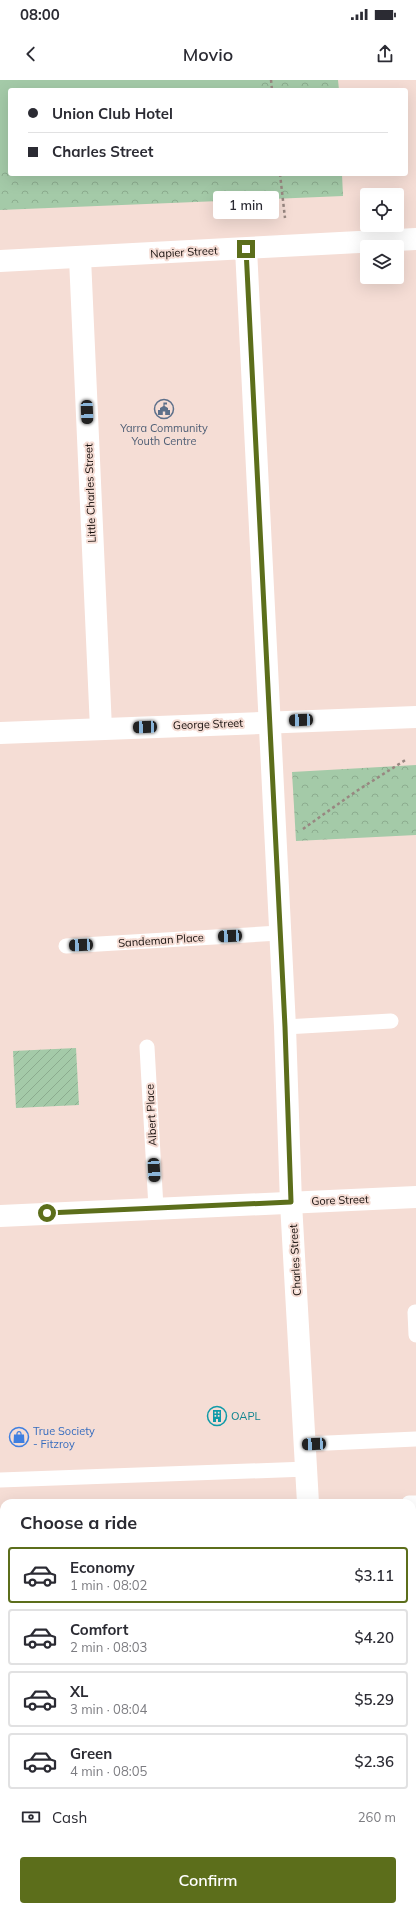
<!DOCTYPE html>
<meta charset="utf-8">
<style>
body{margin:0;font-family:Mulish,sans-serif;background:#f2f2f3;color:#2b2b33;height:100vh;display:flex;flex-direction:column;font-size:15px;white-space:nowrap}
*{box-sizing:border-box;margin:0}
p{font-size:13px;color:#7c7c81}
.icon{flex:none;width:22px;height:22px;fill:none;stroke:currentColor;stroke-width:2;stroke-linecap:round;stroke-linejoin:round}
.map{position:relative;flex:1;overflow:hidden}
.details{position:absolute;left:0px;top:1419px;width:416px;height:412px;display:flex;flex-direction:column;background:#fff;border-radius:12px 12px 0 0;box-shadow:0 4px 16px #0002}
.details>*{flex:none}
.banner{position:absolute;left:8px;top:8px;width:400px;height:88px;border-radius:4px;box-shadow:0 4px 16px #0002;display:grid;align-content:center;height:88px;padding:0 20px;background:#fff}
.buttons{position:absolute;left:360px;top:108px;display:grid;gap:8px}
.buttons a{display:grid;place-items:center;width:44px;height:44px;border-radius:4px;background:#fff;box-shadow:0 4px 16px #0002;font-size:20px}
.end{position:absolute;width:18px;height:18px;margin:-9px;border:5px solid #5c6e1b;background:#fff;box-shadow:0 0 0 2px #fff}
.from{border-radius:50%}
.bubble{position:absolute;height:28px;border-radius:4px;background:#fff;box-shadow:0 4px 16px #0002;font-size:13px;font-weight:600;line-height:28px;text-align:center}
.car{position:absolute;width:12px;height:24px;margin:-12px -6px;border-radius:5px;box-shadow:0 0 3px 1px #0007;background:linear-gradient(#222 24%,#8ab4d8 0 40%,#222 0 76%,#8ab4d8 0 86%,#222 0)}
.banner b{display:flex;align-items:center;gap:14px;height:38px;font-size:15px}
.banner b+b{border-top:1px solid #e1e1e2}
.banner i{width:10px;height:10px;background:#2b2b33}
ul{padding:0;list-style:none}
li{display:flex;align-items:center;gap:12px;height:56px;margin:0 8px 6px;padding:0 12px;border:2px solid #e1e1e2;border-radius:4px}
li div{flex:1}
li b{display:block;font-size:15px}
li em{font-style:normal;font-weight:600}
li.selected{border-color:#5c6e1b}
li>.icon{width:36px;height:36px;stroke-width:1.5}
h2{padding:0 20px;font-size:18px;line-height:48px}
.pay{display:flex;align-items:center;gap:10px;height:44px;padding:0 20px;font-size:15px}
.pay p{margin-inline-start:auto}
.button{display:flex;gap:8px;margin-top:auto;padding:8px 20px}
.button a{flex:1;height:46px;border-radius:4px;background:#5c6e1b;color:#fff;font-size:16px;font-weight:600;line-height:46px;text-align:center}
.status{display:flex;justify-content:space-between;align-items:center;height:28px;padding:0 20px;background:#fff;direction:ltr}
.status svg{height:11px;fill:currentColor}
header{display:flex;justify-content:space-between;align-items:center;height:52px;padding:0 20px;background:#fff;font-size:18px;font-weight:600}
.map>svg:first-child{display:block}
.park{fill:url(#park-crowns)}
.garden{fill:url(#garden-furrows)}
.pitch{fill:#a4caa8}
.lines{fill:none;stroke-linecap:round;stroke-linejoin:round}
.path{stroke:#988781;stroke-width:2.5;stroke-dasharray:3 3;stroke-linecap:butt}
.lane{stroke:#fff;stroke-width:15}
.street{stroke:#fff;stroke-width:22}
.secondary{stroke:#fff;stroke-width:22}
.tram{stroke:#3a302d;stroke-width:1}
.route{stroke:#5c6e1b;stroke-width:5}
.labels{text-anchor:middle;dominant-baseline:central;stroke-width:4;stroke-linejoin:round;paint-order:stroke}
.street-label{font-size:11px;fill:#130c09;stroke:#f5ddd5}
.service-label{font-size:11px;fill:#4e5e75;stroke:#f5ddd5}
.culture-label{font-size:11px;fill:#0d838f;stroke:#f5ddd5;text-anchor:start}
.shop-label{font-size:11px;fill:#366cbe;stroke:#f5ddd5;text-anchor:start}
</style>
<div class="status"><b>08:00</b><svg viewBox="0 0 49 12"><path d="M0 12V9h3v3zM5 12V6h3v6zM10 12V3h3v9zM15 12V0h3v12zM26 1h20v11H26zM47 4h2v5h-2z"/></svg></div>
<header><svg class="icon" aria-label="back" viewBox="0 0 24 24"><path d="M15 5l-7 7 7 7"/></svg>Movio<svg class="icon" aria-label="share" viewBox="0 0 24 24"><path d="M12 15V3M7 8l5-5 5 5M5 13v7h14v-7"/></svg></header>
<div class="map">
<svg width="416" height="1831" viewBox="0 0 416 1831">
<defs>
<pattern id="park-crowns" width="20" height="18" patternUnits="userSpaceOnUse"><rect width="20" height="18" fill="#a4caa8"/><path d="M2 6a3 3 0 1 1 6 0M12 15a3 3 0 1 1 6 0" fill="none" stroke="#8cac8f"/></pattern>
<pattern id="garden-furrows" width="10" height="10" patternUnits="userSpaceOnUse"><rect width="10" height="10" fill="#a4caa8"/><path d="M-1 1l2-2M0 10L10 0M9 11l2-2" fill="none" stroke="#8cac8f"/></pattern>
</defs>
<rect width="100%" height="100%" fill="#f5ddd5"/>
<g class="park">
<polygon points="0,0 338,0 339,10 10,10 10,94 342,94 343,116 0,130"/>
<polygon points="416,685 416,755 296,761 292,692"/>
</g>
<polygon class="garden" points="76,968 79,1025 16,1028 13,971"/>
<polygon class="pitch" points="0,0 250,0 250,10 10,10 10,84 0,84"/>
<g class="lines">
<g class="path">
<polyline points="271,0 272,10"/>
<polyline points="280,94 285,138"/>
<polyline points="303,749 355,712 407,679"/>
</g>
<g class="lane">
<polyline points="66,866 279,853"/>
<polyline points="285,947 391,941"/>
<polyline points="147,967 156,1128"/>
<polyline points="415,1232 416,1255"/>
<polyline points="306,1364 416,1359"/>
<polyline points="0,1400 307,1389"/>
<polyline points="409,1423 416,1423"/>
</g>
<g class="street">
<polyline points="246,169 285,947 291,1123 308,1423"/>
<polyline points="80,178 101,649"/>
<polyline points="0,181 416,159"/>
<polyline points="0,653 416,637"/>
<polyline points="0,1136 416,1117"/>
</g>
<g class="secondary">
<polyline points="412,1611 416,1610"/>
<polyline points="0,1630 4,1630"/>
</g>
<g class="tram">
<polyline points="412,1602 416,1602"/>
<polyline points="412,1618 416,1618"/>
<polyline points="0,1619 4,1619"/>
<polyline points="0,1634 4,1634"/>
</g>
</g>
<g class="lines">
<polyline class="route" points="47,1133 291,1122 285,947 246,169"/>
</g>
<defs>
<symbol id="civic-ring" viewBox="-11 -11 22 22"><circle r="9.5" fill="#f5ddd5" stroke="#5c6f8a" stroke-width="1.5"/><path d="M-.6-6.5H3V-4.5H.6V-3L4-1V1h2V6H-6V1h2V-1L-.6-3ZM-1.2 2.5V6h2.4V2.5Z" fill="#5c6f8a"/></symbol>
<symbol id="building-ring" viewBox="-11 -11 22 22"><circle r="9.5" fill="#f5ddd5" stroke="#0f9aa8" stroke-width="1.5"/><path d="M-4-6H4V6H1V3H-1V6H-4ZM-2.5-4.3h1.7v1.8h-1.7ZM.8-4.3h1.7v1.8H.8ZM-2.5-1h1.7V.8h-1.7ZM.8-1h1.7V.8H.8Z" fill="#0f9aa8"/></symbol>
<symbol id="shop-ring" viewBox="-11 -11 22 22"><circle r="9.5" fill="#f5ddd5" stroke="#3f7fe0" stroke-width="1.5"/><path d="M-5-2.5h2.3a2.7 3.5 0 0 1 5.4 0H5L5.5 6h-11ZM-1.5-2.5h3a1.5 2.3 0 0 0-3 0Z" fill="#3f7fe0"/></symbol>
</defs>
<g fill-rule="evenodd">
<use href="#civic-ring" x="153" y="318" width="22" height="22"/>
<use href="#building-ring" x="206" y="1325" width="22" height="22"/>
<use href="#shop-ring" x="8" y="1346" width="22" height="22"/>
</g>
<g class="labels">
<g class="street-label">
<text transform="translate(184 172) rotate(-3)">Napier Street</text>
<text transform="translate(90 413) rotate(-92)">Little Charles Street</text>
<text transform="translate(208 644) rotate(-2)">George Street</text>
<text transform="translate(161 860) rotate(-4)">Sandeman Place</text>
<text transform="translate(151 1035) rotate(-93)">Albert Place</text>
<text transform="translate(340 1120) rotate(-2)">Gore Street</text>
<text transform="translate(295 1180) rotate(-93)">Charles Street</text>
</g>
<g class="service-label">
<text x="164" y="348">Yarra Community<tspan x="164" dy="13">Youth Centre</tspan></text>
</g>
<g class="culture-label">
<text x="231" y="1336">OAPL</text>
</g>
<g class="shop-label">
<text x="33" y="1351">True Society<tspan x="33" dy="13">- Fitzroy</tspan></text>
</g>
</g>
</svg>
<div class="buttons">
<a><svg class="icon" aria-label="locate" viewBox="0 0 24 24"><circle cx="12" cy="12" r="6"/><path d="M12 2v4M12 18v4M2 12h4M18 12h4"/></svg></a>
<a><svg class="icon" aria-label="layers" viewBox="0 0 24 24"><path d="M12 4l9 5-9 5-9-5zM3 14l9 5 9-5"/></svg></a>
</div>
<i class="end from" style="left:47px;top:1133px"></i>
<i class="end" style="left:246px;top:169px"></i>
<div class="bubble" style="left:213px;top:111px;width:66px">1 min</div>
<i class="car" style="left:87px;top:332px;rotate:178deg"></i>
<i class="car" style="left:301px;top:640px;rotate:268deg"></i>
<i class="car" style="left:145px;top:647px;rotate:268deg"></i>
<i class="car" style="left:230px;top:856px;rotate:267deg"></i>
<i class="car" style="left:81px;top:865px;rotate:267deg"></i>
<i class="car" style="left:154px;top:1090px;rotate:177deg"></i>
<i class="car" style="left:314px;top:1364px;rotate:267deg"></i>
<div class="banner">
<b><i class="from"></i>Union Club Hotel</b>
<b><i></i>Charles Street</b>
</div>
<section class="details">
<h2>Choose a ride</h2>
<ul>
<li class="selected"><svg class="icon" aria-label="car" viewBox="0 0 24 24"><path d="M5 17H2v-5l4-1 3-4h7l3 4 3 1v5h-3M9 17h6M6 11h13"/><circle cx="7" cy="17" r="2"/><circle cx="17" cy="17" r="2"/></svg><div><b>Economy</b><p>1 min · 08:02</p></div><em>$3.11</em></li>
<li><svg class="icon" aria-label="car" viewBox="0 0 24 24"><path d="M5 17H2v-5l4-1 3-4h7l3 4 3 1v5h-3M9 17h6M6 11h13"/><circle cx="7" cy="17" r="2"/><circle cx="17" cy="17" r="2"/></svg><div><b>Comfort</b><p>2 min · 08:03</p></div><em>$4.20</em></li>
<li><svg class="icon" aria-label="car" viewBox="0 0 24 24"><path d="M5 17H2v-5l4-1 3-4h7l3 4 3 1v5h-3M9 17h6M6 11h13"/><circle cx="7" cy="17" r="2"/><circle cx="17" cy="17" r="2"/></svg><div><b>XL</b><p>3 min · 08:04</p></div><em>$5.29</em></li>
<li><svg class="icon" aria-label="car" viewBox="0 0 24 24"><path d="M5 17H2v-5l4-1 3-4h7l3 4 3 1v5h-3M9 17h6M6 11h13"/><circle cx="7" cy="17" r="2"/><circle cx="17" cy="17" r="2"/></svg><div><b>Green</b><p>4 min · 08:05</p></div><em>$2.36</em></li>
</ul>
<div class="pay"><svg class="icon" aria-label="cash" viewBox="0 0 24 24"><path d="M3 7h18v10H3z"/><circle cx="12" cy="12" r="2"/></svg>Cash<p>260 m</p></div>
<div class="button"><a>Confirm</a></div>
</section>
</div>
